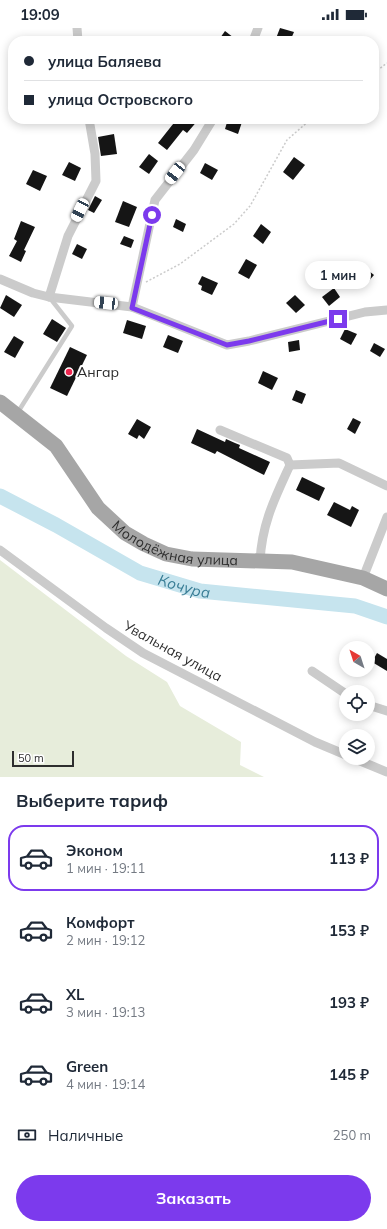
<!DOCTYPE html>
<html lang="ru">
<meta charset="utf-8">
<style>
body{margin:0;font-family:Mulish,sans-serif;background:#f6f6f7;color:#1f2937;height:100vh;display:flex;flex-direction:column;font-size:15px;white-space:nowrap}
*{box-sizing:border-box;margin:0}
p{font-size:13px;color:#747a83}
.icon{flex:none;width:22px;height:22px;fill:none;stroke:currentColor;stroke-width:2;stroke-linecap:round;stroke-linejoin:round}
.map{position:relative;height:749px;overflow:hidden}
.side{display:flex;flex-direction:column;background:#fff;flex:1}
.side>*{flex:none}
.guide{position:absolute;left:8px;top:8px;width:371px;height:88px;border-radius:16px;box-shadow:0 2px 10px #0003;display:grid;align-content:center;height:88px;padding:0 16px;background:#fff}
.needle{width:26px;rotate:321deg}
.tools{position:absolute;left:339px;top:613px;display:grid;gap:8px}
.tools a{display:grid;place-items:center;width:36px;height:36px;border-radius:50%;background:#fff;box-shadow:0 2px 10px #0003;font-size:20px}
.scale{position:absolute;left:12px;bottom:10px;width:62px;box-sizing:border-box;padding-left:4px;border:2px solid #2e2e2e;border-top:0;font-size:11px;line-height:14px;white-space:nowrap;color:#2e2e2e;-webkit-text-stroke:3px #fff;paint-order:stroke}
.end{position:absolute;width:18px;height:18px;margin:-9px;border:5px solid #7c3aed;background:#fff;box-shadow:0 0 0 2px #fff}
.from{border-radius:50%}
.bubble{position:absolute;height:28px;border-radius:14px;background:#fff;box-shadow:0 2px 10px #0003;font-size:13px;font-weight:700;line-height:28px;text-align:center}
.car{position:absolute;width:12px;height:24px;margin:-12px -6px;border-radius:5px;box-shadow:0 0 3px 1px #0007;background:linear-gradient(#fff 24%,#345 0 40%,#fff 0 76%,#345 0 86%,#fff 0)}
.guide b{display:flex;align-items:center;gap:14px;height:38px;font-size:15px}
.guide b+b{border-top:1px solid #e0e1e3}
.guide i{width:10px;height:10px;background:#1f2937}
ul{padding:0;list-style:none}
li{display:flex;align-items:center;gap:12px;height:66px;margin:0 8px 6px;padding:0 8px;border:2px solid transparent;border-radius:16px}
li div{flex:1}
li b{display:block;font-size:15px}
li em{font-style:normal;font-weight:700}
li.on{border-color:#7c3aed}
li>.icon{width:36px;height:36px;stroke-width:1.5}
h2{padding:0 16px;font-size:18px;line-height:48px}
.pay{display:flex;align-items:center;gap:10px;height:44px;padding:0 16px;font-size:15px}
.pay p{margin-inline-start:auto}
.primary-button{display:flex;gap:8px;margin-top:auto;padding:8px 16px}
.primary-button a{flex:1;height:46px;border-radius:24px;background:#7c3aed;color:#fff;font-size:16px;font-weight:700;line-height:46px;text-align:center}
.status{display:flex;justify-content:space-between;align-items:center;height:28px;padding:0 20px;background:#fff;direction:ltr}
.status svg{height:11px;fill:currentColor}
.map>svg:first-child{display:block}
.green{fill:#e7eddb}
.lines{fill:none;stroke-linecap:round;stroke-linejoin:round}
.river{stroke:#c6e4ee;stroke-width:15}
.building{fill:#151515}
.path{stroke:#cbcbcb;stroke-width:1.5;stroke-dasharray:2 2;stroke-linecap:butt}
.lane{stroke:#cbcbcb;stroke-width:4.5}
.street{stroke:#cbcbcb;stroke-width:9}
.primary{stroke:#a6a6a6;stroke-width:15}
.route{stroke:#7c3aed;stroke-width:5}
.poi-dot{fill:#ef2750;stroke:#fff;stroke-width:1.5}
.labels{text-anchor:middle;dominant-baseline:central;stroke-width:4;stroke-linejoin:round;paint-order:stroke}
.poi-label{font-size:14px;fill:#2e2e2e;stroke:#fff;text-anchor:start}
.street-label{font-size:14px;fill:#2e2e2e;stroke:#fff}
.water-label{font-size:15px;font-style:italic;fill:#387d95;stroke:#fff}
</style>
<div class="status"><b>19:09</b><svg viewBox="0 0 49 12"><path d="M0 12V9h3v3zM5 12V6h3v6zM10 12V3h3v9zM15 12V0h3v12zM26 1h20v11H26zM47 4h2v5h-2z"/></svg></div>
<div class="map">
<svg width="387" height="749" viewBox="0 0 387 749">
<rect width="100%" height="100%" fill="#fff"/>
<polygon class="green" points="0,532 126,628 167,654 180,678 241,714 240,737 264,749 0,749"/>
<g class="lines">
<path class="river" id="s1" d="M0,468L56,497L140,545L200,563L355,578L387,589"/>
</g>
<g class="building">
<polygon points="280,0 294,4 290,13 275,13"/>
<polygon points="225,3 238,13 218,13"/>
<polygon points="177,91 199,91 187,105 183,102 167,122 158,115"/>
<polygon points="228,91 243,91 238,106 225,101"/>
<polygon points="114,106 117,126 101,128 98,109"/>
<polygon points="149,126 158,133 149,146 139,139"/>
<polygon points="294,129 305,137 293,152 283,144"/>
<polygon points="69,134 81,140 75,153 62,147"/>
<polygon points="205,135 218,142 212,152 200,145"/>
<polygon points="33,142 47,148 40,163 26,156"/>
<polygon points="95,168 102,172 94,185 88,182"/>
<polygon points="123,173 137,179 129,199 115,194"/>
<polygon points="176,191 186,196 183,204 173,199"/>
<polygon points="21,193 35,199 24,222 26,223 21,234 9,228 17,213 14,211"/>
<polygon points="261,196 271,204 263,216 253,208"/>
<polygon points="124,208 134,212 131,220 120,216"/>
<polygon points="77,216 87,221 82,231 72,226"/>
<polygon points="246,231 257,237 249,251 238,245"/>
<polygon points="364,239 374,247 367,255 358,248"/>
<polygon points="202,248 218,255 212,267 201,262 202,258 198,256"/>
<polygon points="334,260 340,269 329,278 322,269"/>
<polygon points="6,267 22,277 14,289 0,280"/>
<polygon points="295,267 305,277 296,285 286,275"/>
<polygon points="52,291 66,300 57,314 43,306"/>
<polygon points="127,292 146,298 142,311 123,305"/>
<polygon points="345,301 357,306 351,317 340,311"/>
<polygon points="168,307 183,313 178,325 163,319"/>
<polygon points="14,308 24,314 15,330 4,324"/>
<polygon points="299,312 300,322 289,324 288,314"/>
<polygon points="374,315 385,321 380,329 370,323"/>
<polygon points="70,319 87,327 67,368 50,360"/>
<polygon points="263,343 278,350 272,362 258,355"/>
<polygon points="296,362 306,366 302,376 292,372"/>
<polygon points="353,390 361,394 355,406 347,401"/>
<polygon points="137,391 151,399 144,411 139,407 137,411 128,406"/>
<polygon points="197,401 225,414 226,411 235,415 240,417 239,420 270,434 264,447 217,423 215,426 191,415"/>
<polygon points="302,449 325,460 319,473 296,462"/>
<polygon points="334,474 350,482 352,478 359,482 351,499 327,487"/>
<polygon points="377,625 387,631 387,643 372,634"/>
</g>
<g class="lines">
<g class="path">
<polyline points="374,45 387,35"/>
<polyline points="146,254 180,236 234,196 250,178 287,112 311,91"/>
</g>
<polyline class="lane" points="18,384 72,298 50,270"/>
<g class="street">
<polyline points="77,0 78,13"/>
<polyline points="253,13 258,0"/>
<polyline points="0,251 33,265 49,269 132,279 227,317 249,313 365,284 387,282"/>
<polyline points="49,269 68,208 96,153 95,126 89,91"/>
<polyline points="132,279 155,172 194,122 213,91"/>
<path d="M220,402L287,430L290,437C275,470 262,495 260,533"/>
<polyline points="290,437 339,435 387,458"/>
<polyline points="0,522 106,600 143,625 315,714 346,727"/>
<polyline points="363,550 387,489"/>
<polyline points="312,643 346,666"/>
<polyline points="368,677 387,683"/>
<polyline points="353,730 387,744"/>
</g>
<path class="primary" id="s2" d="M0,374L56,418L98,480L125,505L144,516L166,526L192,531L292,534L363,550L387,561"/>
</g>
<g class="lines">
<polyline class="route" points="152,187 132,280 227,317 249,313 338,291"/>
</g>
<circle class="poi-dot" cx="69" cy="344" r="4"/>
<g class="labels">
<g class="poi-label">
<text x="77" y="344">Ангар</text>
</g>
<g class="street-label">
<text stroke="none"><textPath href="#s2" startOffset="235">Молодёжная улица</textPath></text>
<text transform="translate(173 623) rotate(29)">Увальная улица</text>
</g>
<g class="water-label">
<text stroke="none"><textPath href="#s1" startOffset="206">Кочура</textPath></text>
</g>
</g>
</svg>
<div class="tools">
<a><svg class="needle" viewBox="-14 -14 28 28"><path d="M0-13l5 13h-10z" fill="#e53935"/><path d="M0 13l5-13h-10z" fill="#747a83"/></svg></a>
<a><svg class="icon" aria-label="locate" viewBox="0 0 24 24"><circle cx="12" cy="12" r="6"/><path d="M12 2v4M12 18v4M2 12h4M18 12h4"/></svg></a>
<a><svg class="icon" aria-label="layers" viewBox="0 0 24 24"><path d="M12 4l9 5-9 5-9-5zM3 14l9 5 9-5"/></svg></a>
</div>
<div class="scale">50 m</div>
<i class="end from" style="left:152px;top:187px"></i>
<i class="end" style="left:338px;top:291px"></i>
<div class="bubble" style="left:305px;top:233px;width:66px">1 мин</div>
<i class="car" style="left:175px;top:145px;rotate:218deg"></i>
<i class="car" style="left:80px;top:182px;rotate:206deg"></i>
<i class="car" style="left:106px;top:275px;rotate:276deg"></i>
<div class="guide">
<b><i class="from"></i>улица Баляева</b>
<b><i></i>улица Островского</b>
</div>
</div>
<section class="side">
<h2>Выберите тариф</h2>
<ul>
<li class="on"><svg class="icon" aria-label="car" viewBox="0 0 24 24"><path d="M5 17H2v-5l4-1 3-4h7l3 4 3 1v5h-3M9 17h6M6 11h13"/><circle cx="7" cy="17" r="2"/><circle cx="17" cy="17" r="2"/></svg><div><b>Эконом</b><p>1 мин · 19:11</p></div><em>113 ₽</em></li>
<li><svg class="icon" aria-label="car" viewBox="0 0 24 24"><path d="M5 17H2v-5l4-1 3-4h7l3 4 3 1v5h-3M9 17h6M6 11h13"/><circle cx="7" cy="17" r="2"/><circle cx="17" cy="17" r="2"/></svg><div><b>Комфорт</b><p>2 мин · 19:12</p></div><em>153 ₽</em></li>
<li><svg class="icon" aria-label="car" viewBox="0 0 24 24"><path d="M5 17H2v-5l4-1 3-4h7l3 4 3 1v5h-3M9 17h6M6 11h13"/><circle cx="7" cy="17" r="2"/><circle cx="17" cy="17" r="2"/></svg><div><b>XL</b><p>3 мин · 19:13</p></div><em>193 ₽</em></li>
<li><svg class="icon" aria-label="car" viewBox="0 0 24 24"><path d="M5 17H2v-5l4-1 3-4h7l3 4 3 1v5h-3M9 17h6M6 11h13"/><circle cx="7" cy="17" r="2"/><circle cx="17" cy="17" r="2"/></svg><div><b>Green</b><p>4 мин · 19:14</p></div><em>145 ₽</em></li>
</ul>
<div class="pay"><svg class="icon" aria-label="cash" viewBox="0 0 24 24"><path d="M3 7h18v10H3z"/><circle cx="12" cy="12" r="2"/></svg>Наличные<p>250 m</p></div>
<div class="primary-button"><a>Заказать</a></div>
</section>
